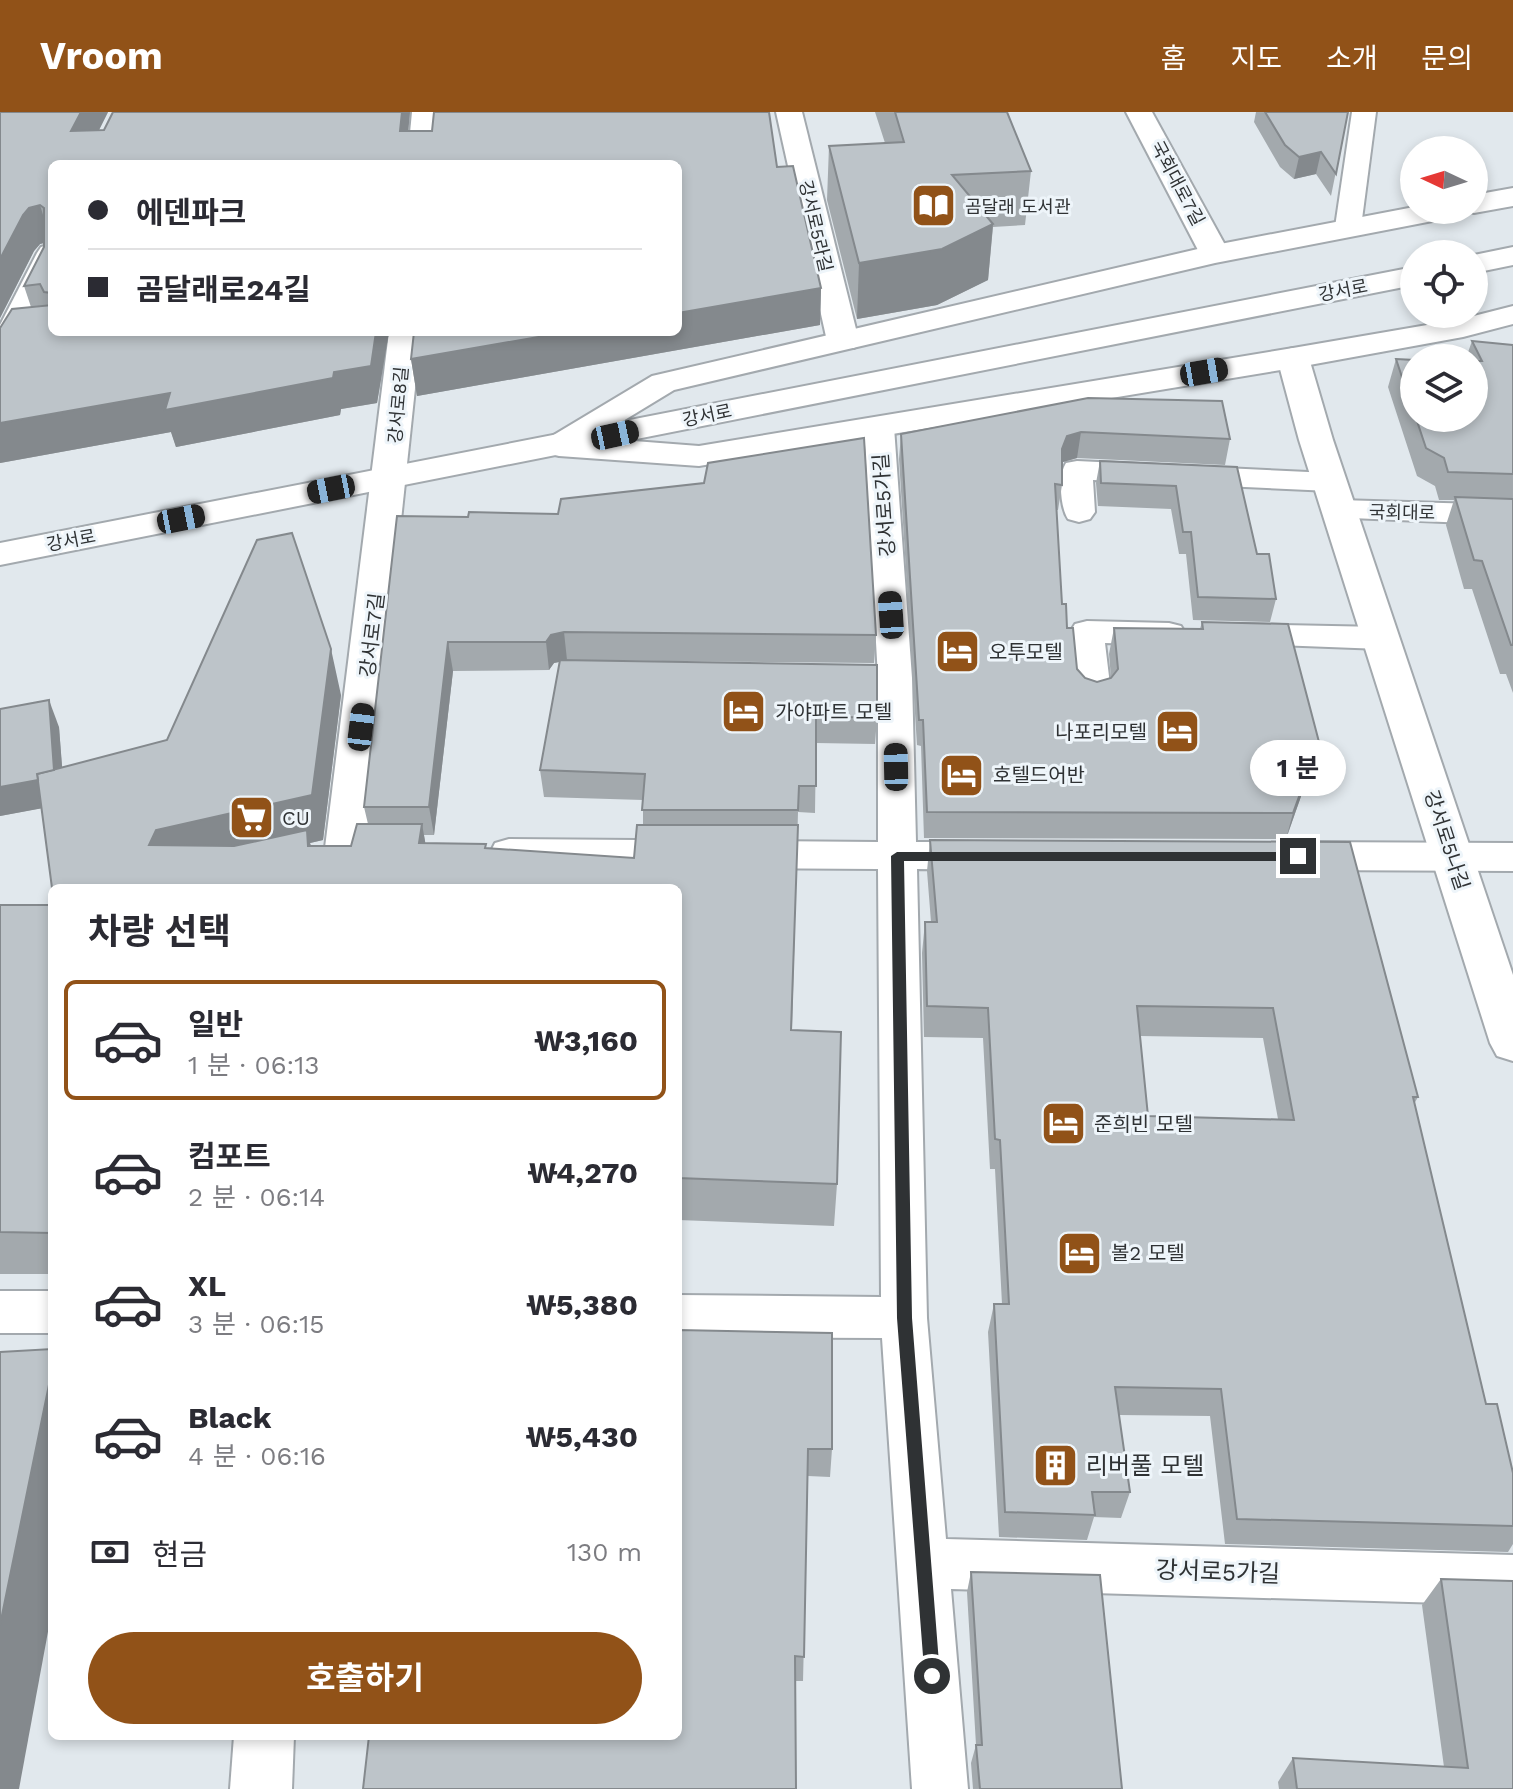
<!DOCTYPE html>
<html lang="ko">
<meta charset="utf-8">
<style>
body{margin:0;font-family:"Work Sans","Noto Sans KR",sans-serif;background:#f7f7f7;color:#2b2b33;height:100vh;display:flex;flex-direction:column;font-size:30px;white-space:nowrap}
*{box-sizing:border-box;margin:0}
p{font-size:26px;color:#7c7c81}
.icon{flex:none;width:44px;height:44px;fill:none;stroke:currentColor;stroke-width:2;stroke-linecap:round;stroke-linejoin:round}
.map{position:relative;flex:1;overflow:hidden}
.panel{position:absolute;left:48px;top:772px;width:634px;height:856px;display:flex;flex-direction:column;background:#fff;border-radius:12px;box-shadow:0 4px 12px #0003}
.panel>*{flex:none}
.hud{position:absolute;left:48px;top:48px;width:634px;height:176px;border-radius:12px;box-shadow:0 4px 12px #0003;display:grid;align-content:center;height:176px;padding:0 40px;background:#fff}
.needle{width:52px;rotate:274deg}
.controls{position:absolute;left:1400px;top:24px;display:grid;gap:16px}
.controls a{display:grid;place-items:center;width:88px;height:88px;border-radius:50%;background:#fff;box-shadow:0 4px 12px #0003;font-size:40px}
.end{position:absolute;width:36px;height:36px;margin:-18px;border:10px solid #2f3234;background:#fff;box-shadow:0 0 0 4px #fff}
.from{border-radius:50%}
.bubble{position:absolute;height:56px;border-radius:28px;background:#fff;box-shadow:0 4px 12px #0003;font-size:26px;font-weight:700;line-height:56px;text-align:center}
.car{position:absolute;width:24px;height:48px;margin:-24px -12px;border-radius:10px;box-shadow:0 0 6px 2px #0007;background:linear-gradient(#222 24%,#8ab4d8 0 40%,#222 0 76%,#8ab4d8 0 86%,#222 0)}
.hud b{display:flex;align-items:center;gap:28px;height:76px;font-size:30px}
.hud b+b{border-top:2px solid #e1e1e2}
.hud i{width:20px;height:20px;background:#2b2b33}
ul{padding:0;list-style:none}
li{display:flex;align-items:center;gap:24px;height:120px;margin:0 16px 12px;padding:0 24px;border:4px solid transparent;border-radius:12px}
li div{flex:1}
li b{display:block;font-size:30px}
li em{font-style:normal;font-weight:700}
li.active{border-color:#915218}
li>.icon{width:72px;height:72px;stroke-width:1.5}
h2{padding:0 40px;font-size:36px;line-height:96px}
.pay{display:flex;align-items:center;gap:20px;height:88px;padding:0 40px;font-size:30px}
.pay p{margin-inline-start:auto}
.button{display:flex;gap:16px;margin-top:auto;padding:16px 40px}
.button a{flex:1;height:92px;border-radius:48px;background:#915218;color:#fff;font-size:32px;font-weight:700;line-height:92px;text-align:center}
header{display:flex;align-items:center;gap:48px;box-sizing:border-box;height:112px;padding:0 40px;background:#915218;color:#fff}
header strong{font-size:38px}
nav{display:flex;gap:44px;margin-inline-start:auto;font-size:28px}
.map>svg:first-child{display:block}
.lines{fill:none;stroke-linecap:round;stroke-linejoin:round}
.service-casing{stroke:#a3a9ae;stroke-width:4}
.minor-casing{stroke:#a3a9ae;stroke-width:4}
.tertiary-casing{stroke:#a3a9ae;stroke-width:4}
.secondary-casing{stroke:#a3a9ae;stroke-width:4}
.primary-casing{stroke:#a3a9ae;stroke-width:4}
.service{fill:#fff;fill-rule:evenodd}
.minor{fill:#fff;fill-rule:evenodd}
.tertiary{fill:#fff;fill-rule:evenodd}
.secondary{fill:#fff;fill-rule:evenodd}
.primary{fill:#fff;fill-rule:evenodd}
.wall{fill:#a3a9ad;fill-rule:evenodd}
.shaded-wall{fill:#84898d}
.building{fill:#bdc4c9;stroke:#84898d;stroke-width:2;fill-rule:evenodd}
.route{fill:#2f3234}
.labels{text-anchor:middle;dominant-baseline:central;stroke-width:6;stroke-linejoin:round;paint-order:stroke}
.far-street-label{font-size:18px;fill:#2f3234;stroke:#eef5fa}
.far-poi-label{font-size:18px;fill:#2f3234;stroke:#eef5fa;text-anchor:start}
.street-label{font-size:20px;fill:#2f3234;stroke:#eef5fa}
.poi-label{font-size:20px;fill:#2f3234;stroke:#eef5fa;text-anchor:start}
.near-poi-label{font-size:24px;fill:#2f3234;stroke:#eef5fa;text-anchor:start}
.near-street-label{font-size:24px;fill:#2f3234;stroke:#eef5fa}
</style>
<header>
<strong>Vroom</strong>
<nav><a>홈</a><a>지도</a><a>소개</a><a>문의</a></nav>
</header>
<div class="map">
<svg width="1513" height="1677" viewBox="0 0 1513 1677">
<rect width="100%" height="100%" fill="#e1e8ed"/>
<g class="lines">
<defs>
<g id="service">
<polygon points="1352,0 1376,0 1361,115 1357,121 1339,121 1335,115"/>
<polygon points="879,306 890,309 894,315 912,566 916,730 981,730 995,734 1000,744 995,754 981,758 917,757 927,1206 946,1427 1513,1443 1513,1493 951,1477 968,1677 912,1677 882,1226 678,1225 678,1183 881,1185 878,757 509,755 495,751 490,741 495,731 509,727 878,730 878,566 864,315 868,309"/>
<path d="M1077,349L1330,361L1341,363L1346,370L1341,377L1330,379L1093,368L1095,400L1090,407L1079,410L1068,407C1060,395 1058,363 1066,351Z"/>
<polygon points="1339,388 1513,393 1513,413 1328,405 1323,398 1328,391"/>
<polygon points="1087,509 1169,511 1181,514 1186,522 1181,530 1169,533 1105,531 1111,581 1105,589 1093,593 1081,589 1075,581 1070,520 1075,512"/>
<polygon points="1237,512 1381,515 1393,518 1398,526 1393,534 1381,537 1225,531 1220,523 1225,515"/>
<polygon points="1301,730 1513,731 1513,759 1301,758 1287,754 1282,744 1287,734"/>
<rect x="0" y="1179" width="52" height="42"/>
</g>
<g id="minor">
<polygon points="412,0 438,0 435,52 407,52"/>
<polygon points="776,0 802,0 859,229 854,236 832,236 827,229"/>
<polygon points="52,132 52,171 16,244 11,251 0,254 0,213 37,141 41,135"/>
<polygon points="389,220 421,220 362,776 320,776"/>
<polygon points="234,1624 294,1624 292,1677 230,1677"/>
</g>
<g id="tertiary">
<polygon points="1126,0 1152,0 1230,142 1226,148 1204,148 1200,142"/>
<polygon points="1293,236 1304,239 1309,246 1333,328 1513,863 1513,949 1497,944 1490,931 1299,328 1277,246 1282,239"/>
</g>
<g id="secondary">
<polygon points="1513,135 1513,153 1474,161 1474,143"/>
<polygon points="1414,155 1414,173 0,453 0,431"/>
</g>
<g id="primary">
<polygon points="1513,76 1513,94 1474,101 1464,98 1474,98 1474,83"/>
<polygon points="1414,95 1414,98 1457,98 1453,104 1443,107 1215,151 674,278 595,326 699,334 1293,236 1462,207 1513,194 1513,212 1463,225 1293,256 699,354 559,344 547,341 542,334 547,327 652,264 1215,133"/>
</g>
</defs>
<use href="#service" class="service-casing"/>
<use href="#minor" class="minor-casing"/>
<use href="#tertiary" class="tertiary-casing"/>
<use href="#secondary" class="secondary-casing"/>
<use href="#primary" class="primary-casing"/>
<use href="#service" class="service"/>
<use href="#minor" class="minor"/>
<use href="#tertiary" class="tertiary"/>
<use href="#secondary" class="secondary"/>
<use href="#primary" class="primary"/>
</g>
<g class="wall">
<polygon points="0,0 108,0 99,18 104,18 113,0 410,0 408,19 432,19 434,0 769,0 777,55 793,54 821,176 820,213 417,284 411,247 414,220 678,220 678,52 52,52 52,220 389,220 377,291 341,297 340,303 176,335 171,320 0,351 0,216 12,197 31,195 24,174 44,135 44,131 40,132 34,139 0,206"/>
<polygon points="875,0 1007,0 1031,59 1025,113 993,115 988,168 937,193 857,207 827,88 829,34 885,31"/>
<polygon points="1256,0 1348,0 1331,84 1316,62 1294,67 1280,55 1254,10"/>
<polygon points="1472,229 1513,233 1513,581 1506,562 1500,562 1472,477 1464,477 1446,413 1454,388 1439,388 1435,374 1417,364 1388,275 1396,247 1414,248 1414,306 1474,306 1474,246 1466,246"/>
<polygon points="1088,286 1230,327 1225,353 1077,346 1063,350 1062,373 1058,398 1056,398 1062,492 1077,557 1085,566 1097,570 1111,566 1109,542 1114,516 1200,517 1202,510 1311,656 1286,727 924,726 921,634 917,633 899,347 901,322"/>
<polygon points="1100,349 1237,355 1257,442 1276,487 1270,510 1193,508 1186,442 1179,442 1171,397 1098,394 1096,371"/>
<path d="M397,404L876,523L874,551L567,548L877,606L875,632L816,631L815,701L798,700L792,918L837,1072L834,1114L678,1108V776H52L42,696L0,704V597L59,615L62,656L341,583L323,728L310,731L311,734H351L368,712L364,695ZM560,550L540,658L544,685L643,688V713L634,746L486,736L425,731L424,723H434L453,559L549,558L554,551Z"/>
<path d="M930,728L1350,730L1418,985L1414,992L1486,1292L1513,1361V1432L1508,1440L1225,1432L1210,1304L1119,1303L1130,1380L1121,1406L1094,1405L1087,1428L999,1425L988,1220L994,1192H1002L995,1057H990L983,926L924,925L922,841L925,810H931L927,759ZM1140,924L1263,926L1278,1007L1148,1004Z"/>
<rect x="0" y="793" width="52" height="369"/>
<polygon points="678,1218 832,1337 830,1365 808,1364 803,1569 795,1569"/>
<polygon points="971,1460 1122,1677 973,1677 971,1651 976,1633 967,1480"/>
<polygon points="1441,1467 1513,1677 1279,1677 1278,1670 1293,1646 1444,1655 1422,1493"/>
</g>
<g class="shaded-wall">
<polygon points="81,0 108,0 82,52 71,19"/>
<polygon points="402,0 410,0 405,52 400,19"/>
<polygon points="1321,40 1316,62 1294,67 1299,45"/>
<polygon points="40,93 51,129 40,132 34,139 0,206 0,147 23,103 29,96"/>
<polygon points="993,112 988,168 937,193 857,207 859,151"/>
<polygon points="821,176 820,213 417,284 411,247 567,220 678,220 678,201"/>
<polygon points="376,220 389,220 377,291 341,297 340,303 176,335 171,320 0,351 0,311 170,281 334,260"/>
<polygon points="1081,320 1077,346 1063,350 1059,363 1062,337 1067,324"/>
<polygon points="564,520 567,548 554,551 549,558 546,530 551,523"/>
<polygon points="448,530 453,559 434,723 429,695"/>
<polygon points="331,537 341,583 323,728 310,731 319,763 171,763 149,733 156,718"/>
<polygon points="49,588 59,615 65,692 0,704 0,675"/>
<polygon points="1319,630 1311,656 1286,727 1293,701"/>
<polygon points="422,712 430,757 419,731"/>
<polygon points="52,1258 52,1498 19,1677 0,1677 0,1513"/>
</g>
<g class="building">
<polygon points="0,0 81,0 71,19 104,18 113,0 402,0 400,19 432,19 434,0 769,0 777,55 793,54 821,176 678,201 678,52 52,52 52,181 44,180 40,172 24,174 44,135 44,96 40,93 29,96 23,103 0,147"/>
<polygon points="895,0 1007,0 1031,59 952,63 993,112 942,137 859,151 829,34 904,30"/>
<polygon points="1265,0 1348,0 1336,62 1321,40 1299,45 1285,33"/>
<polygon points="52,193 52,220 376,220 371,254 334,260 333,266 165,298 170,281 0,311 0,216 12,197"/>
<polygon points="414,220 567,220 411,247"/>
<polygon points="1472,229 1513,233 1513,362 1448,360 1444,346 1426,336 1416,306 1474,306 1474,249 1482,249"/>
<polygon points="1396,247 1414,248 1414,301"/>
<polygon points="1088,286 1222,289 1230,327 1081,320 1067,324 1062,337 1062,373 1055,372 1062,492 1066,492 1067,516 1073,516 1077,557 1085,566 1097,570 1111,566 1118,557 1114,516 1203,517 1202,510 1288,512 1319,630 1293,701 927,700 923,608 919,608 901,322"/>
<polygon points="864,326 876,523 564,520 551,523 546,530 448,530 429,695 364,695 397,404 468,405 469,400 558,402 561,387 704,371 708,351"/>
<polygon points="1100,349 1237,355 1257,442 1269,442 1276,487 1198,485 1191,420 1183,420 1176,374 1101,371"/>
<polygon points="1455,385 1513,387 1513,533 1511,533 1482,449 1474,448"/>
<polygon points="292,421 331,537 312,683 156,718 149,733 234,734 307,718 308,734 351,734 357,712 422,712 419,731 486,732 485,736 634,746 637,713 798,713 791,918 841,920 837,1072 678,1066 678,776 52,776 37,662 167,628 257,428"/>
<polygon points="560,548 877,553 877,606 816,604 816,674 799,674 798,698 642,698 645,662 540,658"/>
<polygon points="49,588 54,658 37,662 38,668 0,675 0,597"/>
<path d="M930,728L1350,730L1418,985H1413L1486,1292H1497L1513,1361V1414L1237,1407L1221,1277L1115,1275L1130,1380H1092L1095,1403L1005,1400L994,1192H1009L1000,1028L995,1027L988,896L927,894L925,810H937ZM1137,894L1273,896L1294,1008L1148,1004Z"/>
<polygon points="0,793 52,793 52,1121 0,1120"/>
<polygon points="678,1218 832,1221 832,1337 808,1337 804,1545 795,1544 796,1677 363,1677 369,1624 678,1624"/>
<polygon points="52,1237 52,1258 0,1513 0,1240"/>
<polygon points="971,1460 1100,1463 1122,1677 980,1677 976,1633 982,1633"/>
<polygon points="1441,1467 1513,1469 1513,1677 1297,1677 1293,1646 1468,1656"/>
</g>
<polygon class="route" points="1298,740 1304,744 1298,749 904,749 912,1206 940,1564 938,1570 925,1570 897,1206 891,744 897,740"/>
<defs>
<symbol id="library-square" viewBox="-11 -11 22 22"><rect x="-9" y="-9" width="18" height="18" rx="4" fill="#915218" stroke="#eef5fa"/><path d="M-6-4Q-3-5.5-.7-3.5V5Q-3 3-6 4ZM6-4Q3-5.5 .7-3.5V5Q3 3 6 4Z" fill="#fff"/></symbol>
<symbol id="hotel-square" viewBox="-11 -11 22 22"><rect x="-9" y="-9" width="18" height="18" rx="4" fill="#915218" stroke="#eef5fa"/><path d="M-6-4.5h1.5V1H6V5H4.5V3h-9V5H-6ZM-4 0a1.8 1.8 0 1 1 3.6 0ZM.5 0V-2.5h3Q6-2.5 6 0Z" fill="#fff"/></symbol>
<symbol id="supermarket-square" viewBox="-11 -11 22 22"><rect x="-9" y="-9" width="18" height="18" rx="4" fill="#915218" stroke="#eef5fa"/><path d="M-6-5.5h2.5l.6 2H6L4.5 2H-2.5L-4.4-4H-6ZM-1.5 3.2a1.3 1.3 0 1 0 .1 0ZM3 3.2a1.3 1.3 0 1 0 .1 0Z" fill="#fff"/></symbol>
<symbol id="building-square" viewBox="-11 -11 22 22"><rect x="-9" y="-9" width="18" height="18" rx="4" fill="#915218" stroke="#eef5fa"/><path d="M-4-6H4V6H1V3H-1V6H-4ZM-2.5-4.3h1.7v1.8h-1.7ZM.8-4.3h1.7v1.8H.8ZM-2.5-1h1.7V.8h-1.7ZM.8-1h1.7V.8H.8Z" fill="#fff"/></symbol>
</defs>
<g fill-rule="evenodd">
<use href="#library-square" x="908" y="68" width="51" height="51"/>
<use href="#hotel-square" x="932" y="514" width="51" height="51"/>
<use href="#hotel-square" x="718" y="574" width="51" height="51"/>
<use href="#hotel-square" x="1152" y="594" width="51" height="51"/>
<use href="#hotel-square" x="936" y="638" width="51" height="51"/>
<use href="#supermarket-square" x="226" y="680" width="51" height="51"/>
<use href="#hotel-square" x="1038" y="986" width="51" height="51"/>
<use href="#hotel-square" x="1054" y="1116" width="51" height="51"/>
<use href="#building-square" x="1030" y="1328" width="51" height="51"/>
</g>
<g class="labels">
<g class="far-street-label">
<text transform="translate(1178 71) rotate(62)">국회대로7길</text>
<text transform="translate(816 114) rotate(77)">강서로5라길</text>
<text transform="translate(1343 178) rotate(-11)">강서로</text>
<text transform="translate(398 293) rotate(-85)">강서로8길</text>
<text transform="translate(707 303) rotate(-12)">강서로</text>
<text transform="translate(1402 400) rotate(1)">국회대로</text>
<text transform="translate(71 428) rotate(-11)">강서로</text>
</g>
<g class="far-poi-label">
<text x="965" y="94">곰달래 도서관</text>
</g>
<g class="street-label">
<text transform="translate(884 393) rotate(-94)">강서로5가길</text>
<text transform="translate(372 523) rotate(-83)">강서로7길</text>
<text transform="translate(1447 728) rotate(72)">강서로5나길</text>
</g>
<g class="poi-label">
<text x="989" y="540">오투모텔</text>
<text x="775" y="600">가야파트 모텔</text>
<text x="1147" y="620" text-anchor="end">나포리모텔</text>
<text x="993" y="663">호텔드어반</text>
<text x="282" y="706">CU</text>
<text x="1094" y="1012">준희빈 모텔</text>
<text x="1111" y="1141">볼2 모텔</text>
</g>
<g class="near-poi-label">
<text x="1086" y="1354">리버풀 모텔</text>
</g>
<g class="near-street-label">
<text transform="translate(1218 1460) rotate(2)">강서로5가길</text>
</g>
</g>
</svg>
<div class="controls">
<a><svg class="needle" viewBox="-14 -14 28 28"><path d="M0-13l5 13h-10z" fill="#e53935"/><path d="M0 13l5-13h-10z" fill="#7c7c81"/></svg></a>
<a><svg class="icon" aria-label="locate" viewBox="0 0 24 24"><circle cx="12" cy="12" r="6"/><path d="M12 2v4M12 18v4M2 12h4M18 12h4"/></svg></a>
<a><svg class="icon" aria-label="layers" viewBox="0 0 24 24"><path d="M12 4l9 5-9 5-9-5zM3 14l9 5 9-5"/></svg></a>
</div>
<i class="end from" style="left:932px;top:1564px"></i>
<i class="end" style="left:1298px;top:744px"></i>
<div class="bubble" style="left:1250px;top:628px;width:96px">1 분</div>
<i class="car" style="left:1204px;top:260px;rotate:80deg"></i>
<i class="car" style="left:615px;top:323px;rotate:78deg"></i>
<i class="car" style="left:331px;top:377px;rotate:259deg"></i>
<i class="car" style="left:181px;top:407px;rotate:79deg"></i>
<i class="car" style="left:891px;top:503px;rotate:356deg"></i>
<i class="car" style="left:361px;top:615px;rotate:7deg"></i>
<i class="car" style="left:896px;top:655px;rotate:359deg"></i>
<div class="hud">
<b><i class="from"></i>에덴파크</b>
<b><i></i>곰달래로24길</b>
</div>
<section class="panel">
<h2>차량 선택</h2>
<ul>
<li class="active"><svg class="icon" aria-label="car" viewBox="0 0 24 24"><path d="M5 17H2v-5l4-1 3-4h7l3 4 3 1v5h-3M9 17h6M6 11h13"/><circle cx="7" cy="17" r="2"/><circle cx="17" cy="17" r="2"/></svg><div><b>일반</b><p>1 분 · 06:13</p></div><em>₩3,160</em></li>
<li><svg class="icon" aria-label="car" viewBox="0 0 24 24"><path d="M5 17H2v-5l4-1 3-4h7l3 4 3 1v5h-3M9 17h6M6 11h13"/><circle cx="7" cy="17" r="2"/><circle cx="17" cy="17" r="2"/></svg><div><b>컴포트</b><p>2 분 · 06:14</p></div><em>₩4,270</em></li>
<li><svg class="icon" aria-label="car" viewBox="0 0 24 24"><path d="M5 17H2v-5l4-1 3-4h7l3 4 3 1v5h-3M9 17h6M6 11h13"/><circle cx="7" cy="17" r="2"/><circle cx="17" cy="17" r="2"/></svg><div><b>XL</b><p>3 분 · 06:15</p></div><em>₩5,380</em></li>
<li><svg class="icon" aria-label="car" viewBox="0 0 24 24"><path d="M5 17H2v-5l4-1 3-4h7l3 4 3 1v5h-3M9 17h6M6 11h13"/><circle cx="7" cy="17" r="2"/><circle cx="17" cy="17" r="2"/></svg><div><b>Black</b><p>4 분 · 06:16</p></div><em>₩5,430</em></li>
</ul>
<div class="pay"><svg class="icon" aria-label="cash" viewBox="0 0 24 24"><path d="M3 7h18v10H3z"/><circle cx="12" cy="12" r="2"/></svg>현금<p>130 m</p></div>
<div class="button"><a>호출하기</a></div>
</section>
</div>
